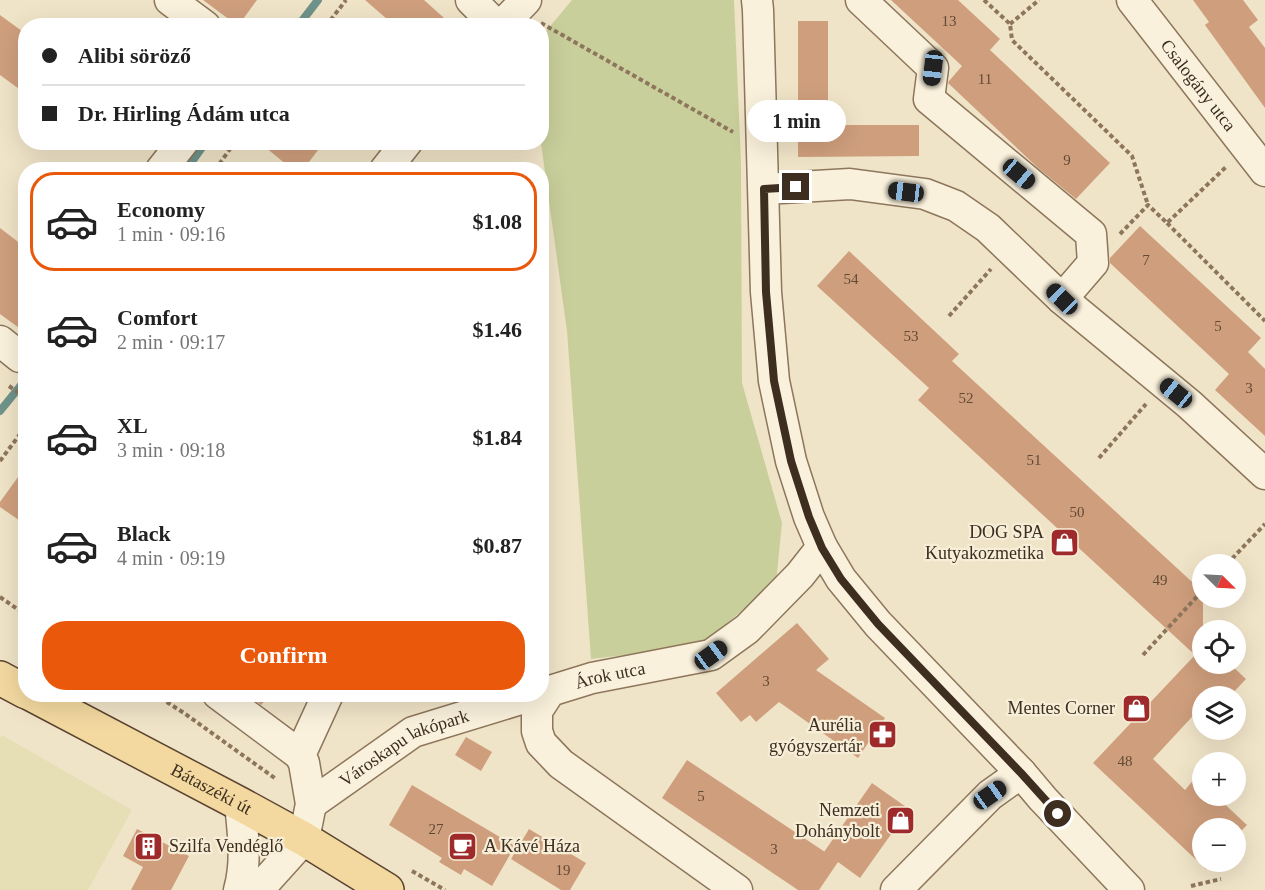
<!DOCTYPE html>
<meta charset="utf-8">
<style>
body{margin:0;font-family:"Times New Roman",serif;background:#f2f2f2;color:#222;height:100vh;display:flex;flex-direction:column;font-size:22px;white-space:nowrap}
*{box-sizing:border-box;margin:0}
p{font-size:20px;color:#767676}
.icon{flex:none;width:33px;height:33px;fill:none;stroke:currentColor;stroke-width:2;stroke-linecap:round;stroke-linejoin:round}
.map{position:relative;flex:1;overflow:hidden}
.drawer{position:absolute;left:18px;top:162px;width:531px;height:540px;display:flex;flex-direction:column;background:#fff;border-radius:24px;box-shadow:0 6px 24px #0002}
.drawer>*{flex:none}
.top-card{position:absolute;left:18px;top:18px;width:531px;height:132px;border-radius:24px;box-shadow:0 6px 24px #0002;display:grid;align-content:center;height:132px;padding:0 24px;background:#fff}
.needle{width:39px;rotate:114deg}
.buttons{position:absolute;left:1192px;top:554px;display:grid;gap:12px}
.buttons a{display:grid;place-items:center;width:54px;height:54px;border-radius:50%;background:#fff;box-shadow:0 6px 24px #0002;font-size:30px}
.end{position:absolute;width:27px;height:27px;margin:-14px;border:8px solid #3d2e20;background:#fff;box-shadow:0 0 0 3px #fff}
.from{border-radius:50%}
.bubble{position:absolute;height:42px;border-radius:21px;background:#fff;box-shadow:0 6px 24px #0002;font-size:20px;font-weight:600;line-height:42px;text-align:center}
.car{position:absolute;width:18px;height:36px;margin:-18px -9px;border-radius:8px;box-shadow:0 0 4px 2px #0007;background:linear-gradient(#222 24%,#8ab4d8 0 40%,#222 0 76%,#8ab4d8 0 86%,#222 0)}
.top-card b{display:flex;align-items:center;gap:21px;height:57px;font-size:22px}
.top-card b+b{border-top:2px solid #e0e0e0}
.top-card i{width:15px;height:15px;background:#222}
ul{padding:10px 0 0;list-style:none}
li{display:flex;align-items:center;gap:18px;height:99px;margin:0 12px 9px;padding:0 12px;border:3px solid transparent;border-radius:24px}
li div{flex:1}
li b{display:block;font-size:22px}
li em{font-style:normal;font-weight:600}
li.on{border-color:#ea580c}
li>.icon{width:54px;height:54px;stroke-width:1.5}
.cta{display:flex;gap:12px;margin-top:auto;padding:12px 24px}
.cta a{flex:1;height:69px;border-radius:24px;background:#ea580c;color:#fff;font-size:24px;font-weight:600;line-height:69px;text-align:center}
.map>svg:first-child{display:block}
.farmland{fill:#e6deb5}
.green{fill:#c9cf9b}
.lines{fill:none;stroke-linecap:round;stroke-linejoin:round}
.stream{stroke:#6f938a;stroke-width:8}
.building{fill:#cf9f7d}
.minor-casing{stroke:#8d765c;stroke-width:33}
.major-casing{stroke:#5b4430;stroke-width:36}
.path{stroke:#8d765c;stroke-width:4;stroke-dasharray:4.5 3;stroke-linecap:butt}
.minor{stroke:#faf1dc;stroke-width:30}
.major{stroke:#f3d9a0;stroke-width:33}
.route{stroke:#3d2e20;stroke-width:8}
.labels{text-anchor:middle;dominant-baseline:central;stroke-width:4.5;stroke-linejoin:round;paint-order:stroke}
.number-label{font-size:15px;fill:#624a37}
.street-label{font-size:18px;fill:#3d2e20;stroke:#f7eed8}
.poi-label{font-size:18px;fill:#3d2e20;stroke:#f7eed8;text-anchor:end}
</style>
<div class="map">
<svg width="1265" height="890" viewBox="0 0 1265 890">
<rect width="100%" height="100%" fill="#f0e4c8"/>
<polygon class="farmland" points="2,735 132,810 88,890 0,890 0,739"/>
<polygon class="green" points="572,0 734,0 741,161 742,383 782,523 776,583 699,646 591,659 567,331 541,143 542,36"/>
<g class="lines">
<g class="stream">
<polyline points="298,26 318,0"/>
<polyline points="186,170 206,142"/>
<polyline points="0,411 26,379"/>
</g>
</g>
<g class="building">
<polygon points="203,0 257,0 238,26"/>
<polygon points="365,0 424,0 453,26 395,26"/>
<polygon points="891,0 958,0 1000,39 990,50 1110,163 1076,199 1038,168 948,83 949,81 962,66"/>
<polygon points="1193,0 1243,0 1258,20 1249,27 1265,48 1265,108 1205,25 1209,22"/>
<polygon points="0,15 26,34 26,94 0,75"/>
<polygon points="798,21 828,21 828,125 919,125 919,156 798,157"/>
<polygon points="259,142 324,142 303,170 293,170"/>
<polygon points="1140,226 1261,338 1248,352 1265,369 1265,436 1215,390 1229,374 1110,263 1110,258"/>
<polygon points="0,228 26,248 26,333 0,314"/>
<polygon points="849,251 959,354 952,361 1203,592 1203,663 1229,663 1246,679 1230,696 1203,696 1203,705 1153,759 1185,790 1196,777 1203,783 1203,795 1215,795 1247,825 1236,836 1236,828 1203,828 1203,861 1213,861 1206,869 1093,763 1195,655 918,400 929,388 817,286"/>
<polygon points="26,466 26,525 0,507 0,502"/>
<polygon points="797,623 829,659 816,670 885,718 858,758 779,702 756,722 750,715 741,722 716,693"/>
<polygon points="248,694 271,694 261,705"/>
<polygon points="466,737 492,752 481,771 455,755"/>
<polygon points="687,760 831,856 824,852 872,783 909,809 860,878 838,862 819,890 798,890 662,798"/>
<polygon points="412,785 515,846 492,886 464,869 461,875 439,862 442,858 389,825"/>
<polygon points="137,829 189,856 171,890 131,890 143,867 123,856"/>
<polygon points="529,829 586,863 570,890 561,890 511,859"/>
</g>
<g class="lines">
<defs>
<g id="minor">
<polyline points="170,0 205,26"/>
<polyline points="471,0 497,26"/>
<polyline points="757,0 758,10 766,292 774,381 791,461 809,517 822,547 841,579 878,624 1021,773 1043,799 1129,890"/>
<polyline points="861,0 933,68 929,99 1091,234 1093,263 1062,299"/>
<path id="s1" d="M1132,0L1265,171"/>
<polyline points="501,26 526,0"/>
<polyline points="161,170 183,142"/>
<polyline points="385,170 407,142"/>
<polyline points="764,189 850,184 925,194 956,206 988,228 1062,299 1189,404 1265,474"/>
<polyline points="0,341 20,357"/>
<polyline points="218,694 300,755"/>
<path id="s2" d="M311,804L413,732L537,694"/>
<path d="M239,890C247,862 243,832 240,804"/>
<polyline points="258,890 304,839 311,804 304,763 300,755 328,694"/>
<path id="s3" d="M737,890L561,764L541,743L537,731V711L550,691L592,678L711,655L747,629L800,575L822,547"/>
<polyline points="896,890 990,795 1021,773"/>
</g>
<g id="major">
<polyline points="0,678 26,692"/>
<path id="s4" d="M31,694L240,804L304,839L387,890"/>
</g>
</defs>
<use href="#minor" class="minor-casing"/>
<use href="#major" class="major-casing"/>
<g class="path">
<polyline points="984,0 1010,24 1012,40 1132,156 1148,205"/>
<polyline points="541,23 733,132"/>
<polyline points="1010,24 1039,0"/>
<polyline points="326,26 346,0"/>
<polyline points="215,170 235,142"/>
<polyline points="1167,223 1265,321"/>
<polyline points="1120,234 1148,205 1167,223 1226,167"/>
<polyline points="949,316 991,269"/>
<polyline points="9,386 26,398"/>
<polyline points="1099,458 1146,404"/>
<polyline points="0,461 26,426"/>
<polyline points="1227,564 1265,524"/>
<polyline points="0,597 26,615"/>
<polyline points="1143,655 1203,590"/>
<polyline points="154,694 184,713 276,779"/>
<polyline points="412,871 445,890"/>
<polyline points="1191,886 1221,879"/>
</g>
<use href="#minor" class="minor"/>
<use href="#major" class="major"/>
</g>
<g class="lines">
<polyline class="route" points="796,187 764,189 766,292 774,381 791,461 809,517 822,548 841,579 878,624 1021,773 1058,814"/>
</g>
<defs>
<symbol id="shop-square" viewBox="-11 -11 22 22"><rect x="-9" y="-9" width="18" height="18" rx="4" fill="#9e2a2b" stroke="#f7eed8"/><path d="M-5-2.5h2.3a2.7 3.5 0 0 1 5.4 0H5L5.5 6h-11ZM-1.5-2.5h3a1.5 2.3 0 0 0-3 0Z" fill="#fff"/></symbol>
<symbol id="pharmacy-square" viewBox="-11 -11 22 22"><rect x="-9" y="-9" width="18" height="18" rx="4" fill="#9e2a2b" stroke="#f7eed8"/><path d="M-2-6h4v4h4v4h-4v4h-4v-4h-4v-4h4Z" fill="#fff"/></symbol>
<symbol id="building-square" viewBox="-11 -11 22 22"><rect x="-9" y="-9" width="18" height="18" rx="4" fill="#9e2a2b" stroke="#f7eed8"/><path d="M-4-6H4V6H1V3H-1V6H-4ZM-2.5-4.3h1.7v1.8h-1.7ZM.8-4.3h1.7v1.8H.8ZM-2.5-1h1.7V.8h-1.7ZM.8-1h1.7V.8H.8Z" fill="#fff"/></symbol>
<symbol id="cafe-square" viewBox="-11 -11 22 22"><rect x="-9" y="-9" width="18" height="18" rx="4" fill="#9e2a2b" stroke="#f7eed8"/><path d="M-5.5-4.5H6V0H3Q3 3.5 0 3.5H-2.5Q-5.5 3.5-5.5 0ZM3-3.2v2h1.7v-2ZM-6 4.5H4V6H-6Z" fill="#fff"/></symbol>
</defs>
<g fill-rule="evenodd">
<use href="#shop-square" x="1048" y="526" width="33" height="33"/>
<use href="#shop-square" x="1120" y="692" width="33" height="33"/>
<use href="#pharmacy-square" x="866" y="718" width="33" height="33"/>
<use href="#shop-square" x="884" y="804" width="33" height="33"/>
<use href="#building-square" x="132" y="830" width="33" height="33"/>
<use href="#cafe-square" x="446" y="830" width="33" height="33"/>
</g>
<g class="labels">
<g class="number-label">
<text x="949" y="21">13</text>
<text x="985" y="79">11</text>
<text x="1067" y="160">9</text>
<text x="1146" y="260">7</text>
<text x="851" y="279">54</text>
<text x="1218" y="326">5</text>
<text x="911" y="336">53</text>
<text x="1249" y="388">3</text>
<text x="966" y="398">52</text>
<text x="1034" y="460">51</text>
<text x="1077" y="512">50</text>
<text x="1160" y="580">49</text>
<text x="766" y="681">3</text>
<text x="1125" y="761">48</text>
<text x="701" y="796">5</text>
<text x="436" y="829">27</text>
<text x="774" y="849">3</text>
<text x="563" y="870">19</text>
</g>
<g class="street-label">
<text stroke="none"><textPath href="#s1" startOffset="108">Csalogány utca</textPath></text>
<text stroke="none"><textPath href="#s3" startOffset="364">Árok utca</textPath></text>
<text stroke="none"><textPath href="#s2" startOffset="110">Városkapu lakópark</textPath></text>
<text stroke="none"><textPath href="#s4" startOffset="204">Bátaszéki út</textPath></text>
</g>
<g class="poi-label">
<text x="1044" y="532">DOG SPA<tspan x="1044" dy="21">Kutyakozmetika</tspan></text>
<text x="1115" y="708">Mentes Corner</text>
<text x="862" y="725">Aurélia<tspan x="862" dy="21">gyógyszertár</tspan></text>
<text x="880" y="810">Nemzeti<tspan x="880" dy="21">Dohánybolt</tspan></text>
<text x="169" y="846" text-anchor="start">Szilfa Vendéglő</text>
<text x="484" y="846" text-anchor="start">A Kávé Háza</text>
</g>
</g>
</svg>
<div class="buttons">
<a><svg class="needle" viewBox="-14 -14 28 28"><path d="M0-13l5 13h-10z" fill="#e53935"/><path d="M0 13l5-13h-10z" fill="#767676"/></svg></a>
<a><svg class="icon" aria-label="locate" viewBox="0 0 24 24"><circle cx="12" cy="12" r="6"/><path d="M12 2v4M12 18v4M2 12h4M18 12h4"/></svg></a>
<a><svg class="icon" aria-label="layers" viewBox="0 0 24 24"><path d="M12 4l9 5-9 5-9-5zM3 14l9 5 9-5"/></svg></a>
<a>+</a>
<a>−</a>
</div>
<i class="end from" style="left:1058px;top:814px"></i>
<i class="end" style="left:796px;top:187px"></i>
<div class="bubble" style="left:747px;top:100px;width:99px">1 min</div>
<i class="car" style="left:933px;top:68px;rotate:187deg"></i>
<i class="car" style="left:1019px;top:174px;rotate:130deg"></i>
<i class="car" style="left:906px;top:192px;rotate:277deg"></i>
<i class="car" style="left:1062px;top:299px;rotate:314deg"></i>
<i class="car" style="left:1176px;top:393px;rotate:309deg"></i>
<i class="car" style="left:711px;top:655px;rotate:54deg"></i>
<i class="car" style="left:990px;top:795px;rotate:55deg"></i>
<div class="top-card">
<b><i class="from"></i>Alibi söröző</b>
<b><i></i>Dr. Hirling Ádám utca</b>
</div>
<section class="drawer">
<ul>
<li class="on"><svg class="icon" aria-label="car" viewBox="0 0 24 24"><path d="M5 17H2v-5l4-1 3-4h7l3 4 3 1v5h-3M9 17h6M6 11h13"/><circle cx="7" cy="17" r="2"/><circle cx="17" cy="17" r="2"/></svg><div><b>Economy</b><p>1 min · 09:16</p></div><em>$1.08</em></li>
<li><svg class="icon" aria-label="car" viewBox="0 0 24 24"><path d="M5 17H2v-5l4-1 3-4h7l3 4 3 1v5h-3M9 17h6M6 11h13"/><circle cx="7" cy="17" r="2"/><circle cx="17" cy="17" r="2"/></svg><div><b>Comfort</b><p>2 min · 09:17</p></div><em>$1.46</em></li>
<li><svg class="icon" aria-label="car" viewBox="0 0 24 24"><path d="M5 17H2v-5l4-1 3-4h7l3 4 3 1v5h-3M9 17h6M6 11h13"/><circle cx="7" cy="17" r="2"/><circle cx="17" cy="17" r="2"/></svg><div><b>XL</b><p>3 min · 09:18</p></div><em>$1.84</em></li>
<li><svg class="icon" aria-label="car" viewBox="0 0 24 24"><path d="M5 17H2v-5l4-1 3-4h7l3 4 3 1v5h-3M9 17h6M6 11h13"/><circle cx="7" cy="17" r="2"/><circle cx="17" cy="17" r="2"/></svg><div><b>Black</b><p>4 min · 09:19</p></div><em>$0.87</em></li>
</ul>
<div class="cta"><a>Confirm</a></div>
</section>
</div>
